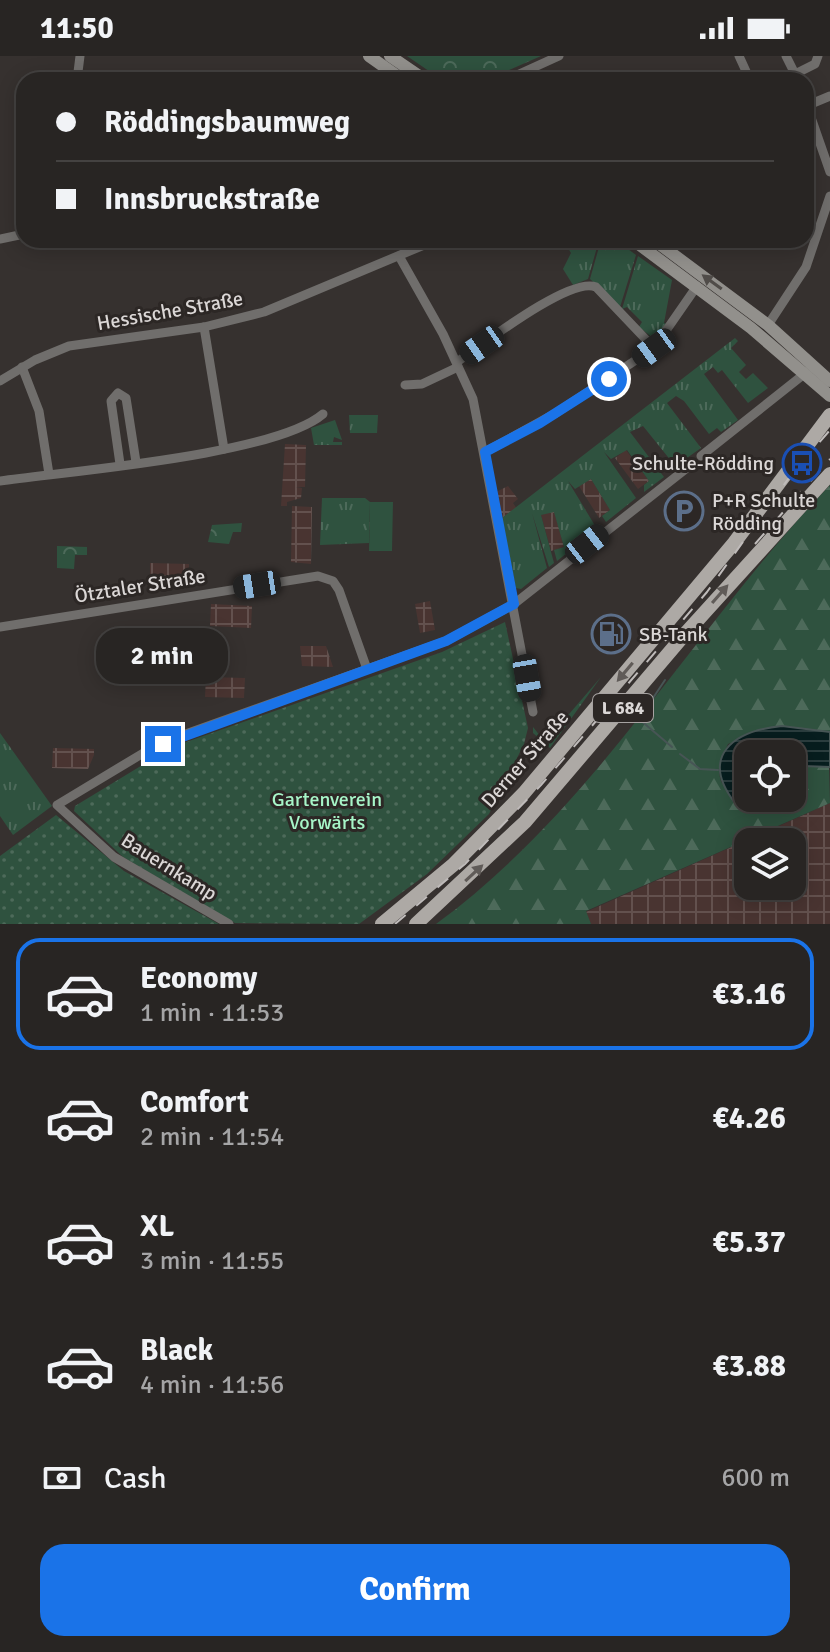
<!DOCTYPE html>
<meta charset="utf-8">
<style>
body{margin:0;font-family:Signika,sans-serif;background:#302d2b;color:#f1f3f6;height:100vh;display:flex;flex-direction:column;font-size:30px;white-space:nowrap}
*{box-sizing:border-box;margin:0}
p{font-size:26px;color:#a5a5a6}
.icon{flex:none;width:44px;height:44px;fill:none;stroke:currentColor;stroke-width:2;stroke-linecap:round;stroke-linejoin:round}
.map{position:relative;height:868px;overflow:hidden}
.panel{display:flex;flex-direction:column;background:#282523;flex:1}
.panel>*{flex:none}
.hud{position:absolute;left:16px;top:16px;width:798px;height:176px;border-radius:24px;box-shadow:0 4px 20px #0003,0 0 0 2px #444241;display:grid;align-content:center;height:176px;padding:0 40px;background:#282523}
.tools{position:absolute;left:734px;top:684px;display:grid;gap:16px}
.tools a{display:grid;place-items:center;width:72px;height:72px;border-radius:16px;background:#282523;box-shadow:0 4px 20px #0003,0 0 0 2px #444241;font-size:40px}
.end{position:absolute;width:36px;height:36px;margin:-18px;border:10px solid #1a73e8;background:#fff;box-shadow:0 0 0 4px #fff}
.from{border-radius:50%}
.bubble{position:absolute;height:56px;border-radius:24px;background:#282523;box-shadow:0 4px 20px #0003,0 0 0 2px #444241;font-size:26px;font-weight:700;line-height:56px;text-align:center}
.car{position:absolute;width:24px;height:48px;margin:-24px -12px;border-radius:10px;box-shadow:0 0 6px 2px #0007;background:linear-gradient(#222 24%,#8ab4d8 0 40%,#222 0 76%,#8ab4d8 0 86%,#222 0)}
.hud b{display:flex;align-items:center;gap:28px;height:76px;font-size:30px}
.hud b+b{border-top:2px solid #444241}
.hud i{width:20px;height:20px;background:#f1f3f6}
ul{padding:14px 0 0;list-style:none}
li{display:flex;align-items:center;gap:24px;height:112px;margin:0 16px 12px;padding:0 24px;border:4px solid transparent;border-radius:24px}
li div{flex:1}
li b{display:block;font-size:30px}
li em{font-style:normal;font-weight:700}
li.active{border-color:#1a73e8}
li>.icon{width:72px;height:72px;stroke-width:1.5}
.pay{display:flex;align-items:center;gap:20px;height:88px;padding:0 40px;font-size:30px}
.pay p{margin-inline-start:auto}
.button{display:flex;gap:16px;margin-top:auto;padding:16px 40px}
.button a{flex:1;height:92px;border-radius:24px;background:#1a73e8;color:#fff;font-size:32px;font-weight:700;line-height:92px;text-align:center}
.status{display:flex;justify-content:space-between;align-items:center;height:56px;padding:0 40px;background:#282523;direction:ltr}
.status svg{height:22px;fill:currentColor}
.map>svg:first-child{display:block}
.industrial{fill:url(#industrial-grid);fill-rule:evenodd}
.grass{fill:url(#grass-tufts)}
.forest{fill:url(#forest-firs)}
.park{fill:url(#park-crowns)}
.garden{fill:url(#garden-dots)}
.pitch{fill:#2f523f}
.water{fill:url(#water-rules);stroke:#475555;stroke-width:2}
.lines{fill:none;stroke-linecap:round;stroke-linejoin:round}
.stream{stroke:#475555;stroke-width:2}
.street{stroke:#706e6c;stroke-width:9}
.secondary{stroke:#92908c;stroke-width:12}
.primary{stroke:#ada9a5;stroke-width:14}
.rail{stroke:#bfbbba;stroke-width:2;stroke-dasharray:14 14;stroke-linecap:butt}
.oneway{fill:#504c49}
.oneway2{fill:#605b58}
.route{stroke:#1a73e8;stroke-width:10}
.labels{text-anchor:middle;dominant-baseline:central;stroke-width:6;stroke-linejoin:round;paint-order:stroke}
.shield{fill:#2c2725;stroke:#a6a2a1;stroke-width:2}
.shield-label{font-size:18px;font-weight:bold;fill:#dbd7d6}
.street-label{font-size:20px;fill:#dbd7d6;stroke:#2c2725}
.poi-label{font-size:20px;fill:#dbd7d6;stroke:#2c2725;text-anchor:start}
.park-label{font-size:20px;fill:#a7f5c8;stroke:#2c2725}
</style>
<div class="status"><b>11:50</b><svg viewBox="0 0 49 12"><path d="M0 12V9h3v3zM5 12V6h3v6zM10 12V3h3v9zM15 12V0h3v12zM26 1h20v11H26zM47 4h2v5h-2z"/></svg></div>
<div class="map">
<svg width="830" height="868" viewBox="0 0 830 868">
<defs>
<pattern id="industrial-grid" width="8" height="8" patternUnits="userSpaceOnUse" patternTransform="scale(2)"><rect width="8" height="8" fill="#493431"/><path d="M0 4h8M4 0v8" fill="none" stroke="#63514e"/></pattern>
<pattern id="grass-tufts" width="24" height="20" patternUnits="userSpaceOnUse" patternTransform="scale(2)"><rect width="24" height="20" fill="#2f523f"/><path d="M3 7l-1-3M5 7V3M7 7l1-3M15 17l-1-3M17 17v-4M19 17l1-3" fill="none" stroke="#4d6a5a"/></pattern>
<pattern id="forest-firs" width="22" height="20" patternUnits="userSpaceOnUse" patternTransform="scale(2)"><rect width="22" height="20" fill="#2f523f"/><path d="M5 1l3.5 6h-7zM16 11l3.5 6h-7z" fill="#4d6a5a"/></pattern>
<pattern id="park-crowns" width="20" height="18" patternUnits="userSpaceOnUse" patternTransform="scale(2)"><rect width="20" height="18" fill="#2f523f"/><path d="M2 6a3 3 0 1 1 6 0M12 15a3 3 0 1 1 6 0" fill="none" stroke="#4d6a5a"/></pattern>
<pattern id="garden-dots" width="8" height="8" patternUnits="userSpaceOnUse" patternTransform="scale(2)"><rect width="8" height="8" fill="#2f523f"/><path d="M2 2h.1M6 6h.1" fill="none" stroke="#4d6a5a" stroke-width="1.8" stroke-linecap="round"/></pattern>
<pattern id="water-rules" width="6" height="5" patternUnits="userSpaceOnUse" patternTransform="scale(2)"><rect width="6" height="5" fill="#071d1e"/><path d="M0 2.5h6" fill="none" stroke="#2b3d3e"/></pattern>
</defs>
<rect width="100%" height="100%" fill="#36312f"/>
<g class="industrial">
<polygon points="285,388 306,389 305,431 296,431 302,432 301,442 287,446 287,450 281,450"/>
<polygon points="626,394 649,425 638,433 615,402"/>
<polygon points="591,423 610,454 599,462 579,430"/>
<polygon points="508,430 518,443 513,447 517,453 502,462 496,436"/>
<polygon points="292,450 312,451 311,508 291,506"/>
<polygon points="554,455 564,491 551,495 541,459"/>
<polygon points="150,507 189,508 189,514 182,528 150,527"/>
<polygon points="430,545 435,574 420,577 415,548"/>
<polygon points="211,548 252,550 251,572 210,570"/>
<polygon points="300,590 326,590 333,611 302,610"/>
<polygon points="206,621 245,622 244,642 205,641"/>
<polygon points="53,692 94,693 94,699 88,713 52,712"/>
<path d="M830,747V868H591L586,856ZM748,786H792V830H748Z"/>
</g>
<g class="grass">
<polygon points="571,184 599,184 588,223 573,229 563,213 571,197 568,192 573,188"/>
<polygon points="601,184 616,184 636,199 620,251 590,223"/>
<polygon points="638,200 672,224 664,267 667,268 653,282 639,271 642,266 627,251 622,253"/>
<polygon points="735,282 738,285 731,292 746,309 739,316 746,323 753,317 768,332 748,347 722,314 718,317 713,311 704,318 738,364 721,376 717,372 709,378 684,345 676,340 667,347 701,392 684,404 681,400 672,406 643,370 630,376 664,421 644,436 644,429 649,425 627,394 611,403 604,396 636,442 606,466 602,460 610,454 591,423 575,433 568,425 597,473 557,505 554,494 564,491 554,456 541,459 554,507 549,511 532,457 547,512 521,533 516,532 502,462"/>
<polygon points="349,359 378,359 377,377 350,377"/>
<polygon points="335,364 342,384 334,381 333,386 342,386 342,389 314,389 311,372"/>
<polygon points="322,442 365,442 370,446 369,487 320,489"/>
<polygon points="601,621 550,692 533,677 533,671 545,686"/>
<polygon points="0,677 52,750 13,779 0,760"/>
</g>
<path class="forest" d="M830,429V676L774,671L728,688C717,715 712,729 743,743L748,735V742H792V716L804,710L829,711L830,747L586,855L591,868H436C596,751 695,570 830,429Z"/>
<g class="park">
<polygon points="407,0 541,0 486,24 442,24"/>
<polygon points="242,467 241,476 233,476 229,488 208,486 212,469"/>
<polygon points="57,490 87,491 87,499 75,499 74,513 57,512"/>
</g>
<g class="garden">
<polygon points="505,566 528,672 524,688 489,758 427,818 359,868 235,867 123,801 74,755 75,750 172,691 442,596"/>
<polygon points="56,759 124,815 219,868 0,868 0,800"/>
</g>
<polygon class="pitch" points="370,446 393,446 392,495 369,495"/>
<path class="water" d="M782,670L830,676V711L804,710L792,716V698H748C748,715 753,741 735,747C699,700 733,675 782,670Z"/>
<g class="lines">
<g class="stream">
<polyline points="665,624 639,663 672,691"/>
<polyline points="680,698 700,713 718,714"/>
</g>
<g class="street">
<polyline points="739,0 750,24"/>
<polyline points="786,0 795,18 815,8 818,0"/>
<polyline points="77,24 80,0"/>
<polyline points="191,24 205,24"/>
<polyline points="506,24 559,0"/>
<polyline points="806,50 830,40"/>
<polyline points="807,50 830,116"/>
<polyline points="0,183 24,178"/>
<polyline points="399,200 443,278 473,343 533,656"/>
<polyline points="768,269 806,211 830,140"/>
<polyline points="204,271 224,393"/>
<path d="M457,306C482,289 570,220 596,231L654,292"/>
<polyline points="22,311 39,355 49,418"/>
<polyline points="0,325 35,304 69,290 204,271 264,256 436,184"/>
<polyline points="405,329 422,328 458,311"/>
<polyline points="485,396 556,357 654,292 697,230"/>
<polyline points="701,400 808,315"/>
<polyline points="120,408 111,345 118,337 126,342 136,406"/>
<path d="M0,425C70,415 275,399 323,358"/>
<polyline points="0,571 318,520 333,525 339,534 367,613"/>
<polyline points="229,868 114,801 57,749 145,696 180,680 446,585 514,548 687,412"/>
</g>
<g class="secondary">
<polyline points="369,0 403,24"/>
<polyline points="390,0 425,24"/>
<polyline points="633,184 751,272 830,340"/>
<polyline points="654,184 768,269 830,325"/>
</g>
<g class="primary">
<polyline points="382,868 453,809 524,737 734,487 830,359"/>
<polyline points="416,868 525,766 685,578 830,418"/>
</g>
<g class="rail">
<polyline points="755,488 830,403"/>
<polyline points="395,868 465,808 541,729 707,536 791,419 830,374"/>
</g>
</g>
<defs><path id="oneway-solid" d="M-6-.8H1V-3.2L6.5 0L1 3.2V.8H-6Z" transform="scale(2)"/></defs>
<use class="oneway" href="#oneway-solid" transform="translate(712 226) rotate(-144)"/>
<g class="oneway2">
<use href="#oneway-solid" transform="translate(720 538) rotate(-49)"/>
<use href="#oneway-solid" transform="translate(625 616) rotate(130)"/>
<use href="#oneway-solid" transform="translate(474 817) rotate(-43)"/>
</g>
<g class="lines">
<polyline class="route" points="163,688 446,585 514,548 485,396 540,367 609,323"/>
</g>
<defs>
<symbol id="bus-ring" viewBox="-11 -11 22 22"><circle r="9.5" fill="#2c2725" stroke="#1a4fb4" stroke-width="1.5"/><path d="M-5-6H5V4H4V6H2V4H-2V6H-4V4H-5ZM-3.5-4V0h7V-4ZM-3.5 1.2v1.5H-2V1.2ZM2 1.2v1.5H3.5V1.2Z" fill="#1a4fb4"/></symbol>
<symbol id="parking-ring" viewBox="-11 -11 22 22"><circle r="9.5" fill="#2c2725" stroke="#5c6f8a" stroke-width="1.5"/><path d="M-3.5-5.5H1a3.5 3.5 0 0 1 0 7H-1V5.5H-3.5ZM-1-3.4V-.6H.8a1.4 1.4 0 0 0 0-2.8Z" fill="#5c6f8a"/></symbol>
<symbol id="fuel-ring" viewBox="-11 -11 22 22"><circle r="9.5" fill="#2c2725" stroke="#5c6f8a" stroke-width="1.5"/><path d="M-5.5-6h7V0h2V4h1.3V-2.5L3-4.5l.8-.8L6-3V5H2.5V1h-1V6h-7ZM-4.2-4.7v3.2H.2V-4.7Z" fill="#5c6f8a"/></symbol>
</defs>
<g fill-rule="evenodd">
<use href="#bus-ring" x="780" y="385" width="44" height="44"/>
<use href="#parking-ring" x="662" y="433" width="44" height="44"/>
<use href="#fuel-ring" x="589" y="556" width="44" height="44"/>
</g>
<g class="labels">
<rect class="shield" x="593" y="638" width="60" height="28" rx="6"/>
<g class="shield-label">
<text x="623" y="652">L 684</text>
</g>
<g class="street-label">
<text transform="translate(170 255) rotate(-10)">Hessische Straße</text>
<text transform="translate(140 530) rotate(-9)">Ötztaler Straße</text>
<text transform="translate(525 703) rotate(-49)">Derner Straße</text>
<text transform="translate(169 811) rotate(32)">Bauernkamp</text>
</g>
<g class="poi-label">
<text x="774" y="407" text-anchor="end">Schulte-Rödding</text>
<text x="712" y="444">P+R Schulte<tspan x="712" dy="23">Rödding</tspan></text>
<text x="639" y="578">SB-Tank</text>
</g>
<g class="park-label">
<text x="327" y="743">Gartenverein<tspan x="327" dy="23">Vorwärts</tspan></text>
</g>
</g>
</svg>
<div class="tools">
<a><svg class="icon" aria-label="locate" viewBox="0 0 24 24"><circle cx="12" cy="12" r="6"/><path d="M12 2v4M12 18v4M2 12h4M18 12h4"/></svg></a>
<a><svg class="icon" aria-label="layers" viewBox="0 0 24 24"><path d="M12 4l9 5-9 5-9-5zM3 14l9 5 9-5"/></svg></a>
</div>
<i class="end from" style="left:609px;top:323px"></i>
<i class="end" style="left:163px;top:688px"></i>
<div class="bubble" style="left:96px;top:572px;width:132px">2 min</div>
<i class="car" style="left:482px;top:289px;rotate:235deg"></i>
<i class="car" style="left:654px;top:292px;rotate:234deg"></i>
<i class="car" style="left:587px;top:488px;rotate:52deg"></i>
<i class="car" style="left:257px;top:529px;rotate:261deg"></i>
<i class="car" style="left:527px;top:622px;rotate:170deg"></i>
<div class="hud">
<b><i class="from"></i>Röddingsbaumweg</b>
<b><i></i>Innsbruckstraße</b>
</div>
</div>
<section class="panel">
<ul>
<li class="active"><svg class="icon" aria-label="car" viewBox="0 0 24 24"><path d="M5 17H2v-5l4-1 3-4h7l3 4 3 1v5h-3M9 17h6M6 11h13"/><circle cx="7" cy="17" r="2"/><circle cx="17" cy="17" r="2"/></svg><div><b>Economy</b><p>1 min · 11:53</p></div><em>€3.16</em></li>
<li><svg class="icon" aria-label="car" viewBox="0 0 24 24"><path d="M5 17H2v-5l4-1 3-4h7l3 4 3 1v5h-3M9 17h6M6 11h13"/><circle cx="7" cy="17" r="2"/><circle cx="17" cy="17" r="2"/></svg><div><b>Comfort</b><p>2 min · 11:54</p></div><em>€4.26</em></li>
<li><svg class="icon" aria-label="car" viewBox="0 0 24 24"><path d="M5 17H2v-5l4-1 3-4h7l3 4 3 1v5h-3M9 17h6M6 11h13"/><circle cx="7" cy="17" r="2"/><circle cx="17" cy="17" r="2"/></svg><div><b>XL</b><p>3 min · 11:55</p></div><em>€5.37</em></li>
<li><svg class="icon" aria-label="car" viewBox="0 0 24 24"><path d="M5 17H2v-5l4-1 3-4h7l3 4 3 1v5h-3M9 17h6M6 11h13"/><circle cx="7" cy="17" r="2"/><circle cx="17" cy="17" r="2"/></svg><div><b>Black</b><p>4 min · 11:56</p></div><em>€3.88</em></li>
</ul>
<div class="pay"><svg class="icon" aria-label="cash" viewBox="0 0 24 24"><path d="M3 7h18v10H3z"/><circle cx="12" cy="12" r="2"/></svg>Cash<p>600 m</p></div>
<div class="button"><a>Confirm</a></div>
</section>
